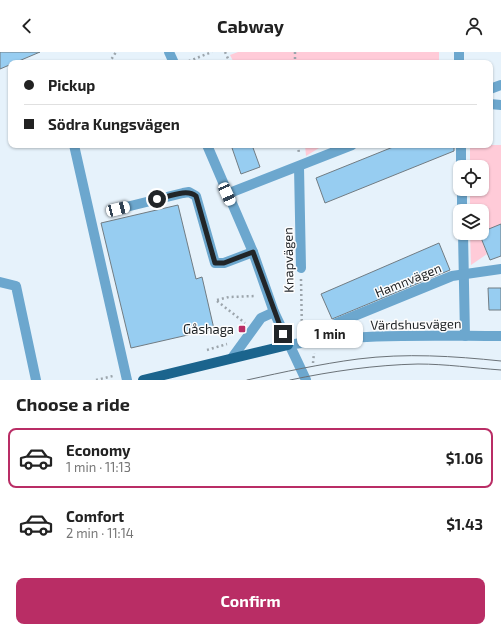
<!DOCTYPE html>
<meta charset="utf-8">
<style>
body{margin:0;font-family:"Exo 2",sans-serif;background:#f2f2f2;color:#222;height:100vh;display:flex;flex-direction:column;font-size:15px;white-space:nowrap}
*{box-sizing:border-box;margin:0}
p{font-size:13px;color:#767676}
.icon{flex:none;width:22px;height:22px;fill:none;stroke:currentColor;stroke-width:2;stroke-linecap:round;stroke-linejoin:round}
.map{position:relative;height:328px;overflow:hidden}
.sheet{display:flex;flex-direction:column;background:#fff;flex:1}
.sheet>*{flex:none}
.guide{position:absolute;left:8px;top:8px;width:485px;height:88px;border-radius:8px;box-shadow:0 1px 3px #0004;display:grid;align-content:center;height:88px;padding:0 16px;background:#fff}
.controls{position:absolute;left:453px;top:108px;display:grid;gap:8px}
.controls a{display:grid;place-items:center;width:36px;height:36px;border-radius:8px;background:#fff;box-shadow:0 1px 3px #0004;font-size:20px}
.end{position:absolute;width:18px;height:18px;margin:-9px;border:5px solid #212528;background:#fff;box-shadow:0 0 0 2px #fff}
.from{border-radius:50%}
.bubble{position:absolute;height:28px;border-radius:8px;background:#fff;box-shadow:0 1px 3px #0004;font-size:13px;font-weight:700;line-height:28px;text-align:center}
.car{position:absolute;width:12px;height:24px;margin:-12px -6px;border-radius:5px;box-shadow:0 0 3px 1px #0007;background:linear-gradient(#fff 24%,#345 0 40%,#fff 0 76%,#345 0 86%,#fff 0)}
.guide b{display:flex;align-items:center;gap:14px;height:38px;font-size:15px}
.guide b+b{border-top:1px solid #e0e0e0}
.guide i{width:10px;height:10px;background:#222}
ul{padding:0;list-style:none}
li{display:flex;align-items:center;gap:12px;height:60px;margin:0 8px 6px;padding:0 8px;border:2px solid transparent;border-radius:8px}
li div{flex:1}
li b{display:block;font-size:15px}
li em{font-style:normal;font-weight:700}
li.on{border-color:#b92d65}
li>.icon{width:36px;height:36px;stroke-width:1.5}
h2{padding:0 16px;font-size:18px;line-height:48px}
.action{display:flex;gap:8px;margin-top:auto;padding:8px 16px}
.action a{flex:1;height:46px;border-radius:8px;background:#b92d65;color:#fff;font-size:16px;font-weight:700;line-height:46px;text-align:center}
header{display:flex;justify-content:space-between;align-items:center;height:52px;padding:0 16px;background:#fff;font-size:18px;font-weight:700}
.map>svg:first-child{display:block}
.green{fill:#ffcbd8}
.building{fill:#97cdf1;stroke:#717c83}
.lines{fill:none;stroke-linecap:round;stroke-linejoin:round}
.path{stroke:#9ca5ac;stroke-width:2.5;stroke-dasharray:2 3;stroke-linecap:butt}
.minor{stroke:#6ca7ce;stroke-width:10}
.major{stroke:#1b648d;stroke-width:10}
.tram{stroke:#6b7278;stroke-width:1}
.route{stroke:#212528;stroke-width:5}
.poi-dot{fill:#b92d65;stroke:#fdfdfd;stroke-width:1.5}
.labels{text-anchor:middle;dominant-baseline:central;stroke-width:3;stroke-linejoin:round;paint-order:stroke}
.street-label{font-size:13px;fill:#212528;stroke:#fdfdfd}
.poi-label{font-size:13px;fill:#212528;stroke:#fdfdfd;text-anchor:end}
</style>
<header><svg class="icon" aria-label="back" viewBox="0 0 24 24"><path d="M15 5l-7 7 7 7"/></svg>Cabway<svg class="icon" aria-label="person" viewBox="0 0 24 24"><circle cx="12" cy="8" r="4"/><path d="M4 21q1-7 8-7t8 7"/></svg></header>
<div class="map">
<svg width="501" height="328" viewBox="0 0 501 328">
<rect width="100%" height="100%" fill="#e6f2fb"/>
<g class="green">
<polygon points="238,0 439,0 439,11 234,11 230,3"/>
<polygon points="305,93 324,93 306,104"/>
<polygon points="470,93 501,93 501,172 482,180 482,159 470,159 470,137 482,137 482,115 470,115"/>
<polygon points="470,181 479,181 487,202 471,213"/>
</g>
<g class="building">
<polygon points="0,0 40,0 0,17"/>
<polygon points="231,93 252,93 260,115 241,122"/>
<polygon points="398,93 454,93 454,99 325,151 316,126"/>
<polygon points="178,153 196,227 202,225 214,277 131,296 101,171"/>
<polygon points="501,172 501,204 490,208 479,181"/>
<polygon points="439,191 450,218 332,267 321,242"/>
<polygon points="488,236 501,236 501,258 489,258"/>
</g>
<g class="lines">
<g class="path">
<polyline points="225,0 230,11"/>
<polyline points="295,0 295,11"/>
<polyline points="109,11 116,0"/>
<polyline points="184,11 212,0"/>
<polyline points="298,93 299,102"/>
<polyline points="301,227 302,280"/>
<polyline points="217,248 229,245 256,244"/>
<polyline points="217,249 245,271"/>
<polyline points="207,298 227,292"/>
<polyline points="313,311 314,301"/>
<polyline points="96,328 113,324"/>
</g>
<g class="minor">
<polyline points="169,0 174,11"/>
<polyline points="459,0 459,11"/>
<polyline points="490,37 501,33"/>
<polyline points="490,52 501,53"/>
<polyline points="74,93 127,328"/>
<polyline points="207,93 253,200 274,260 306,328"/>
<polyline points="461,93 461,115"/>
<polyline points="299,115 301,216"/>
<polyline points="462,137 462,159"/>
<polyline points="227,142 352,93"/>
<polyline points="118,157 183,141 189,140 196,144 215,211 224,211 253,200"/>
<polyline points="463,181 465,284"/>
<polyline points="0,230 16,234 36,328"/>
<polyline points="337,271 452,224 501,217"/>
<path d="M288,293C358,281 430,284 501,284"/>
<polyline points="232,306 261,266 274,260"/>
</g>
<polyline class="major" points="143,328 288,293"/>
<g class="tram">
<path d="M247,328C284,320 320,312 358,307C406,301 453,304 501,309"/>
<path d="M290,328C333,319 375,313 418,312C446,312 473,316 501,318"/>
</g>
</g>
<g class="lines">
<path class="route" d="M157,147C168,145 187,136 196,144L215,211H224L253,200L283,282"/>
</g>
<rect class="poi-dot" x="238" y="273" width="8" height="8" rx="2"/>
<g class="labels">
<g class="street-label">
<text transform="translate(288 208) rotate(-91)">Knapvägen</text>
<text transform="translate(408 228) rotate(-22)">Hamnvägen</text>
<text transform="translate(416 272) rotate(-1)">Värdshusvägen</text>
</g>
<g class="poi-label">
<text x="234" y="277">Gåshaga</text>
</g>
</g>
</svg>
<div class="controls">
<a><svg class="icon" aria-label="locate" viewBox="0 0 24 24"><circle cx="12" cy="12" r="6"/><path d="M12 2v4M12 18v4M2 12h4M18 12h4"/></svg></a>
<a><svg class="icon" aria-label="layers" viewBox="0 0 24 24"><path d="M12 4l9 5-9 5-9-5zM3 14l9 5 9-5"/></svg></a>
</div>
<i class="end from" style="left:157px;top:147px"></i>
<i class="end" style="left:283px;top:282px"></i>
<div class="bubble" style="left:297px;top:268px;width:66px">1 min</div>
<i class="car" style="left:227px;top:142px;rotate:156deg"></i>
<i class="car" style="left:118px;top:157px;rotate:76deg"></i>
<div class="guide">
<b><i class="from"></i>Pickup</b>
<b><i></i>Södra Kungsvägen</b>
</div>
</div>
<section class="sheet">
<h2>Choose a ride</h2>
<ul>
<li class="on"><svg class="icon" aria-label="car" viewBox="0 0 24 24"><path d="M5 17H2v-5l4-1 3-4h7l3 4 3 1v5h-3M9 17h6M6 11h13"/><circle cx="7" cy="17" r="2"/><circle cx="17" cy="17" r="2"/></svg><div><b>Economy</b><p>1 min · 11:13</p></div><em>$1.06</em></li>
<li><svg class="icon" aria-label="car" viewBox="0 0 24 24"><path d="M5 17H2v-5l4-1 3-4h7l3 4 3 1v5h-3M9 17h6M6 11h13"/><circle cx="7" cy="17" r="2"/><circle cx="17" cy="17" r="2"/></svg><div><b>Comfort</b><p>2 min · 11:14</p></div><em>$1.43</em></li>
</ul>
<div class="action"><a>Confirm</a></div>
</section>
